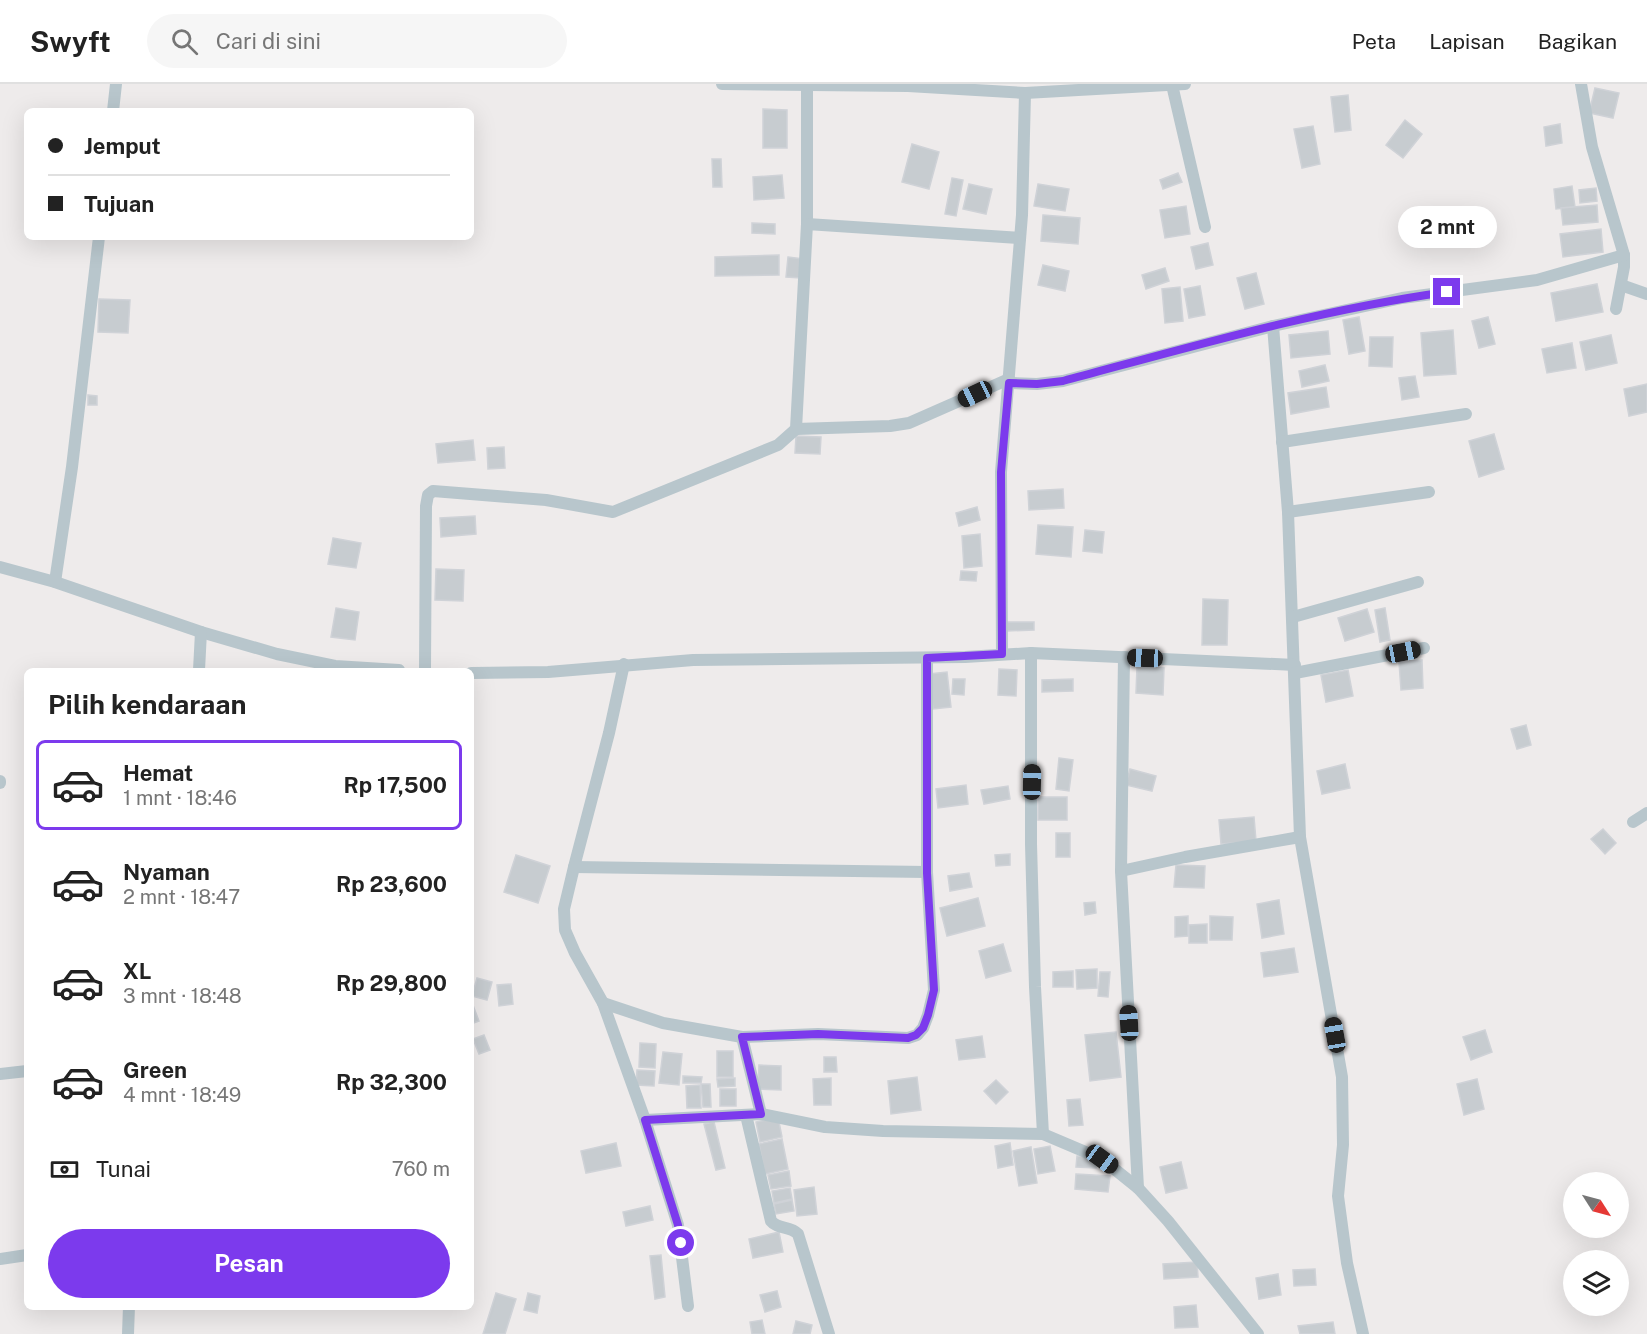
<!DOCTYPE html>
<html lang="id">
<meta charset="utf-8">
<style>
body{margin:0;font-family:"Public Sans",sans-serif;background:#f6f6f6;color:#222;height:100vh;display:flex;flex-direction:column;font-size:22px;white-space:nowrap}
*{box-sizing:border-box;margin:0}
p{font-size:20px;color:#767676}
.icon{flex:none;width:33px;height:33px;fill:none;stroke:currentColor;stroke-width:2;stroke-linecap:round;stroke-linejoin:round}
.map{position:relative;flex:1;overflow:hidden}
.side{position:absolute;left:24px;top:584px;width:450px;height:642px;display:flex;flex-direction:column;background:#fff;border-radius:9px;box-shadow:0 6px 24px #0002}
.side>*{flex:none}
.hud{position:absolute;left:24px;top:24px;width:450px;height:132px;border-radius:9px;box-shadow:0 6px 24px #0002;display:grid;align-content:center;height:132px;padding:0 24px;background:#fff}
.needle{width:39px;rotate:126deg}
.tools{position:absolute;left:1563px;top:1088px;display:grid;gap:12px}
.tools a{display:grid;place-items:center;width:66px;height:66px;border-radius:50%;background:#fff;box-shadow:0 6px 24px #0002;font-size:30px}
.end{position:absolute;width:27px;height:27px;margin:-14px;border:8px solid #7c3aed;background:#fff;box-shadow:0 0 0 3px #fff}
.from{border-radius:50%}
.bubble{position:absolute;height:42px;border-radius:21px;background:#fff;box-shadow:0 6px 24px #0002;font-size:20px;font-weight:700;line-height:42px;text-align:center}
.car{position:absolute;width:18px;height:36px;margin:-18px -9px;border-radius:8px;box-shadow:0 0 4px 2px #0007;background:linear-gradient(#222 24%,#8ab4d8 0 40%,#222 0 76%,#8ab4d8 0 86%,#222 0)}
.hud b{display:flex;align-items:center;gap:21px;height:57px;font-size:22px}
.hud b+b{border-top:2px solid #e0e0e0}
.hud i{width:15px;height:15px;background:#222}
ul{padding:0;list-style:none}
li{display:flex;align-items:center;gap:18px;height:90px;margin:0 12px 9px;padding:0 12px;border:3px solid transparent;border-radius:9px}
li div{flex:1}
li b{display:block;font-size:22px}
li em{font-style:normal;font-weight:700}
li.on{border-color:#7c3aed}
li>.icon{width:54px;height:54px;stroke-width:1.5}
h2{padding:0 24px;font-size:27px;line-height:72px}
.pay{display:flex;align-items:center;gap:15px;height:66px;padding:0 24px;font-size:22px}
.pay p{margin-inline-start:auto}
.cta{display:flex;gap:12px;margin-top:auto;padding:12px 24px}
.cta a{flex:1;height:69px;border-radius:36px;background:#7c3aed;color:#fff;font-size:24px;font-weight:700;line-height:69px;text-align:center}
header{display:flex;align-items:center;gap:36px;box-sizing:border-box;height:84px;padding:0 30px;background:#fff;border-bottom:2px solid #e0e0e0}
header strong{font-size:28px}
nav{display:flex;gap:33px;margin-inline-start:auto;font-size:21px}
.search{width:420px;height:54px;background:#f6f6f6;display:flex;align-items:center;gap:15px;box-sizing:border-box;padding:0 21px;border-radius:33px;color:#767676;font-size:22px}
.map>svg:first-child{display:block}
.building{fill:#c7ccd0;stroke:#cfd2d7;stroke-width:1.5}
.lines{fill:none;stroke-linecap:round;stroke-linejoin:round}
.minor{stroke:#b8c6cc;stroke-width:12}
.route{stroke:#7c3aed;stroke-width:8}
</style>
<header>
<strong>Swyft</strong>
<div class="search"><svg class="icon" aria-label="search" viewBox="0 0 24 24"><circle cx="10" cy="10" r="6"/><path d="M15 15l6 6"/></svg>Cari di sini</div>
<nav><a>Peta</a><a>Lapisan</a><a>Bagikan</a></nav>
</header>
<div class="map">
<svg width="1647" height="1250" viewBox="0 0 1647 1250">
<rect width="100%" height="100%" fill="#eeebeb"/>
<g class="building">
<polygon points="1595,4 1619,9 1613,34 1589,29"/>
<polygon points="1348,11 1351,46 1335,48 1331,13"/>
<polygon points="763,25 787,26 787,64 763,64"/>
<polygon points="1405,36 1422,50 1403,74 1386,61"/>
<polygon points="1560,40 1562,59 1546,62 1544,43"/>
<polygon points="1313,42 1320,80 1302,84 1294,45"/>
<polygon points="912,60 939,68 929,105 902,98"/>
<polygon points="712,75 721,75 722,103 713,103"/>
<polygon points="1178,89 1182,98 1163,105 1160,96"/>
<polygon points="782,91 784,114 754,116 753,93"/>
<polygon points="952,94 963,96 956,132 945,130"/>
<polygon points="969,100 992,105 986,130 963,125"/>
<polygon points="1038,100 1069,105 1065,127 1034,122"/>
<polygon points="1572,102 1575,123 1556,125 1554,105"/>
<polygon points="1596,104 1597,117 1580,119 1579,106"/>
<polygon points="1597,121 1598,138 1563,141 1561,124"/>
<polygon points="1186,122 1190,150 1165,154 1160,126"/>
<polygon points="1043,131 1080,134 1078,160 1041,157"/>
<polygon points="752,139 775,140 775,150 752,149"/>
<polygon points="1601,145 1603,168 1563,173 1560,150"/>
<polygon points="1208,159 1213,181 1196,185 1191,163"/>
<polygon points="779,171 779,191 715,192 715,173"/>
<polygon points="788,173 803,175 801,194 786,193"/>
<polygon points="1043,181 1069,187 1065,207 1038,201"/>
<polygon points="1165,184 1169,197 1146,205 1142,191"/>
<polygon points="1256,189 1264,220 1245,225 1237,194"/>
<polygon points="1597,200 1603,228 1556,237 1551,209"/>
<polygon points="1200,202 1205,231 1189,234 1184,205"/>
<polygon points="1180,203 1183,237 1165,239 1162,205"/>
<polygon points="99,215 130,216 128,249 98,248"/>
<polygon points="1359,233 1365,267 1349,270 1343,236"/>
<polygon points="1488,233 1495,260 1479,264 1472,237"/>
<polygon points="1453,246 1456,290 1424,292 1421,249"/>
<polygon points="1328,247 1330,270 1291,274 1289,251"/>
<polygon points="1611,251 1617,279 1586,286 1580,258"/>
<polygon points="1370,253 1393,253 1392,283 1369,282"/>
<polygon points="1572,259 1576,284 1547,289 1542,265"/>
<polygon points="1325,281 1329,297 1302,303 1299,287"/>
<polygon points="1415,292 1419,313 1402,316 1399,294"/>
<polygon points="1647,300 1647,328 1629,332 1624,305"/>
<polygon points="1326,303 1329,323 1291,330 1288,309"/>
<polygon points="88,311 97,312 97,321 88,321"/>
<polygon points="1494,350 1504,385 1479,393 1469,357"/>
<polygon points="796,352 821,353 820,370 795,369"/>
<polygon points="473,356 475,376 438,379 436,360"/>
<polygon points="504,363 505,384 488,385 487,364"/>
<polygon points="1063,405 1064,424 1029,426 1028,407"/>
<polygon points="977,423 980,436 959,442 956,429"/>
<polygon points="475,432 476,450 441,453 440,434"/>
<polygon points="1038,441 1073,443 1071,473 1036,470"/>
<polygon points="1085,446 1104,448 1102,469 1083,467"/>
<polygon points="980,450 982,482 964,484 962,452"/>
<polygon points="333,454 361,459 356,484 328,480"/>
<polygon points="436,485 464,486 463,517 435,516"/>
<polygon points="961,487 977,488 976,497 960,496"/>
<polygon points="1203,515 1228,516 1227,561 1202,561"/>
<polygon points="336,524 359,528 355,556 331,553"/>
<polygon points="1385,524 1390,556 1380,558 1375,526"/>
<polygon points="1367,525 1374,548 1345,557 1338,534"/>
<polygon points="1007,538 1034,538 1034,546 1007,547"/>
<polygon points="1422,576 1423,604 1401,606 1399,578"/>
<polygon points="1137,583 1164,584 1163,611 1136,609"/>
<polygon points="999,585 1017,586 1016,612 998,611"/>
<polygon points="1348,586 1353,612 1326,618 1321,591"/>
<polygon points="947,588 951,623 933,625 929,590"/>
<polygon points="953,595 965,595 964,611 952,610"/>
<polygon points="1073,595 1073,607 1042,608 1042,596"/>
<polygon points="1526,641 1531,661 1517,665 1511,645"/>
<polygon points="1059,674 1073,676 1069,707 1056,705"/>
<polygon points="1345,680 1350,704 1322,710 1317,687"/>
<polygon points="1130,685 1156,692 1152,707 1126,701"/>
<polygon points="966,701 968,720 938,724 936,705"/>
<polygon points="1008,702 1010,715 984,720 981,706"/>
<rect x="1038" y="713" width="29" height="23"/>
<polygon points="1254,733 1256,757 1221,760 1219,736"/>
<polygon points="1603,745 1616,759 1605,770 1591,755"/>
<rect x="1056" y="749" width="14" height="24"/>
<polygon points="1010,770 1010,781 996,782 995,771"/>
<polygon points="516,771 550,782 538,819 504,808"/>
<polygon points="1176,781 1205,782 1204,804 1174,803"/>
<polygon points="969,789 972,803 950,807 948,792"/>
<polygon points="978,814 985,842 947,852 940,824"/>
<polygon points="1279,816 1284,850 1262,854 1257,820"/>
<polygon points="1095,818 1096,829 1085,831 1084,819"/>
<polygon points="1188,832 1188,852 1175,853 1175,833"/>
<polygon points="1210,832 1233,833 1232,856 1210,856"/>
<polygon points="1207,840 1207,859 1189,859 1189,841"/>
<polygon points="1003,860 1011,887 986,894 979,867"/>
<polygon points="1294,864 1298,888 1264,893 1261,869"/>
<polygon points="1097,885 1097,904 1077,905 1076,886"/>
<polygon points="1073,887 1073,903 1053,903 1053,888"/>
<polygon points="1100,888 1110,888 1108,913 1098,912"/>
<polygon points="477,894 492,898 487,916 472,912"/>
<polygon points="511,900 513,920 499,922 497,901"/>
<polygon points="471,916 479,937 471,940"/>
<polygon points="1485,946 1492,968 1471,976 1463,953"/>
<polygon points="1116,948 1121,993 1090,997 1085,951"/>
<polygon points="484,951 490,966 479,970 473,955"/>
<polygon points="982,952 985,973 959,976 956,956"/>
<polygon points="640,959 656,960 655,984 639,983"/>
<rect x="717" y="967" width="16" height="26"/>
<polygon points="663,968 682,970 679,1001 659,999"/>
<polygon points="824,973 836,973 837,988 824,988"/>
<polygon points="759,981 781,982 781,1006 758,1005"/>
<polygon points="637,986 655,987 654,1002 636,1001"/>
<polygon points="683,992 702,993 701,999 683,999"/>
<polygon points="917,993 921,1026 891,1030 888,997"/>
<polygon points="735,994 735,1002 718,1003 717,995"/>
<polygon points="831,994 831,1021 814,1021 813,995"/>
<polygon points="1477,995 1484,1025 1464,1031 1457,1000"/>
<polygon points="996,996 1008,1008 996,1020 984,1007"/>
<polygon points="701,1000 710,1000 711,1023 703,1023"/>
<polygon points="700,1001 701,1024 687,1024 686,1002"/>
<rect x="720" y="1005" width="16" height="17"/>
<polygon points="1080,1015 1083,1041 1069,1042 1067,1016"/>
<polygon points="778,1033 782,1053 760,1058 756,1038"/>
<polygon points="714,1038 725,1084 716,1086 704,1040"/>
<polygon points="782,1055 788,1085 765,1090 759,1060"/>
<polygon points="616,1059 621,1082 586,1089 581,1067"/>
<polygon points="1010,1059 1013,1081 998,1084 995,1062"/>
<polygon points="1050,1062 1055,1087 1038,1090 1034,1065"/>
<polygon points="1031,1063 1037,1099 1019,1102 1013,1067"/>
<polygon points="1077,1072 1097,1073 1096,1084 1076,1083"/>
<polygon points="1181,1078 1187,1104 1166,1109 1160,1083"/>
<polygon points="789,1087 791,1102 771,1105 768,1091"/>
<polygon points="1076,1090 1110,1092 1108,1108 1075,1105"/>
<polygon points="814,1103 817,1130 797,1132 794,1106"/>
<polygon points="790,1104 792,1115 774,1119 772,1107"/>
<polygon points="792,1116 794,1127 776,1130 774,1120"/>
<polygon points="650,1122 653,1136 626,1142 623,1128"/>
<polygon points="779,1148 783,1168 753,1174 749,1155"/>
<polygon points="661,1171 665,1213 655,1215 650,1172"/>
<polygon points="1197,1178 1198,1193 1164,1195 1163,1180"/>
<polygon points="1315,1185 1316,1201 1294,1202 1293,1186"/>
<polygon points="1278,1190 1281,1211 1259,1215 1256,1194"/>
<polygon points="777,1207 781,1223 765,1228 760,1211"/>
<polygon points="496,1209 516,1215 505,1250 483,1250"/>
<polygon points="528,1209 540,1212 537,1229 524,1226"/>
<polygon points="1196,1221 1198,1243 1175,1244 1174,1223"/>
<polygon points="762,1236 765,1250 752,1250 750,1238"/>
<polygon points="796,1237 812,1241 810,1250 793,1250"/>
<polygon points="1333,1238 1335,1250 1300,1250 1298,1242"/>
</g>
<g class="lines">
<g class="minor">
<polyline points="722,0 908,2 1025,9 1185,0"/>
<polyline points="1581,0 1592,63 1624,171 1624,183 1616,225"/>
<polyline points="1172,1 1205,143"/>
<polyline points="113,27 116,0"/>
<polyline points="807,140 807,0"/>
<polyline points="1621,201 1647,210"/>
<polyline points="1273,242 1288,428 1300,753 1342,993 1343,1061 1338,1112 1347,1179 1363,1250"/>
<polyline points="1009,299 1037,300 1063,297 1273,242 1402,214 1537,196 1624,171"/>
<polyline points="796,345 890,342 909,339 1009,295"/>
<polyline points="1282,358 1466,330"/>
<polyline points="1288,428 1429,408"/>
<polyline points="0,483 55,498 201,548 277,570 335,582 399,586"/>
<polyline points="55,498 72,383 99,153"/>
<polyline points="1293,533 1418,498"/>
<polyline points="1031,569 1031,760 1035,903 1043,1050"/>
<polyline points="1002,570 1001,388 1022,131 1025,9"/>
<polyline points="1124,573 1121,787 1138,1104"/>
<polyline points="624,580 609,649 574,783 564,825 565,846 575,869 603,919 645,1036 678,1141 688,1222"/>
<polyline points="199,586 201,548"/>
<polyline points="425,586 426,422 428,411 433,407 546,416 613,428 778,361 796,345 807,140 1020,154"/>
<polyline points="471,589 548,588 693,576 965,573 1031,569 1295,581"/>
<polyline points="1295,589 1424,564"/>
<polyline points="0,699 0,697"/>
<polyline points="1633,738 1647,729"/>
<polyline points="574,783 927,788"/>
<polyline points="1121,787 1185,773 1300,753"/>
<polyline points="603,919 663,939 742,953 818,950 908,954 917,951 923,944 928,931 934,906 927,788 927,574"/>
<polyline points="742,953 761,1030"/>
<polyline points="0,990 27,987"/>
<path d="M746,1031L771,1137C778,1146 790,1141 798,1150L829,1250"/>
<polyline points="645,1036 761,1030 825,1043 883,1047 1043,1050 1102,1075 1138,1104 1168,1137 1258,1250"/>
<polyline points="0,1175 27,1171"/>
<polyline points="128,1250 129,1222"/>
</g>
</g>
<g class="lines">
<path class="route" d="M681,1159L678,1141L645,1036L761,1030L742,953L818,950L908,954L916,951L923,944L928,931L934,906L927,789V574L1002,570L1001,388L1009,299L1037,300L1063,297C1190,263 1317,226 1447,208"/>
</g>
</svg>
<div class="tools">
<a><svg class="needle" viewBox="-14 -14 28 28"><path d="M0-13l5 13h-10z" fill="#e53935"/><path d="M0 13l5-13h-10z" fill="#767676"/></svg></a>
<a><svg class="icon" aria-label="layers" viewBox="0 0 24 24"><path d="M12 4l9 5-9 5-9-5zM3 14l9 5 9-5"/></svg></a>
</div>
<i class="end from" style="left:681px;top:1159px"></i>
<i class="end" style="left:1447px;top:208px"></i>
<div class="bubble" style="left:1398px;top:122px;width:99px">2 mnt</div>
<i class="car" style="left:975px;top:310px;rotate:245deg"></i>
<i class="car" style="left:1403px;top:568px;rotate:79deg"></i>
<i class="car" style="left:1145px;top:574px;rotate:272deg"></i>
<i class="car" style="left:1032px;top:698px;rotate:1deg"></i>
<i class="car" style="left:1129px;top:939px;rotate:357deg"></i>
<i class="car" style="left:1335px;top:951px;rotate:350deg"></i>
<i class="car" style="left:1102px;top:1075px;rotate:126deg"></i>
<div class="hud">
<b><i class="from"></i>Jemput</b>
<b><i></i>Tujuan</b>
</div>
<section class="side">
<h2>Pilih kendaraan</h2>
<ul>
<li class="on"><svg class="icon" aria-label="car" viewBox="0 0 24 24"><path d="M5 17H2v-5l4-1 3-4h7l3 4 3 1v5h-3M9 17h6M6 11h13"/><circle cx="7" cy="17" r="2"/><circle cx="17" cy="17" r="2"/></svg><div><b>Hemat</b><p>1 mnt · 18:46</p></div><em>Rp 17,500</em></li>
<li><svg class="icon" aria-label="car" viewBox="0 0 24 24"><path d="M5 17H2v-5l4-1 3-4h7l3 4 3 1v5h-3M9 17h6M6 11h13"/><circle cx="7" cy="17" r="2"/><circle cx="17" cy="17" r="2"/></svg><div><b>Nyaman</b><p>2 mnt · 18:47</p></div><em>Rp 23,600</em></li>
<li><svg class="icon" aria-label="car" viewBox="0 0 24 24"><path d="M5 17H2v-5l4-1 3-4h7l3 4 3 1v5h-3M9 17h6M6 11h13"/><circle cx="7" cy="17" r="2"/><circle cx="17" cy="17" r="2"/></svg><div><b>XL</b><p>3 mnt · 18:48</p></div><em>Rp 29,800</em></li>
<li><svg class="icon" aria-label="car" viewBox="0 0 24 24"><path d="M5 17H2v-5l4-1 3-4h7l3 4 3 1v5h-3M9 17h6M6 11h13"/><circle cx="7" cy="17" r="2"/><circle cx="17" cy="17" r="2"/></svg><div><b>Green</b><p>4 mnt · 18:49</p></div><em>Rp 32,300</em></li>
</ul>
<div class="pay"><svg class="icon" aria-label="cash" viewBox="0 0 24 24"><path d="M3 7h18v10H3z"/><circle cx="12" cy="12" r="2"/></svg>Tunai<p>760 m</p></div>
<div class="cta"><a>Pesan</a></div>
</section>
</div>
